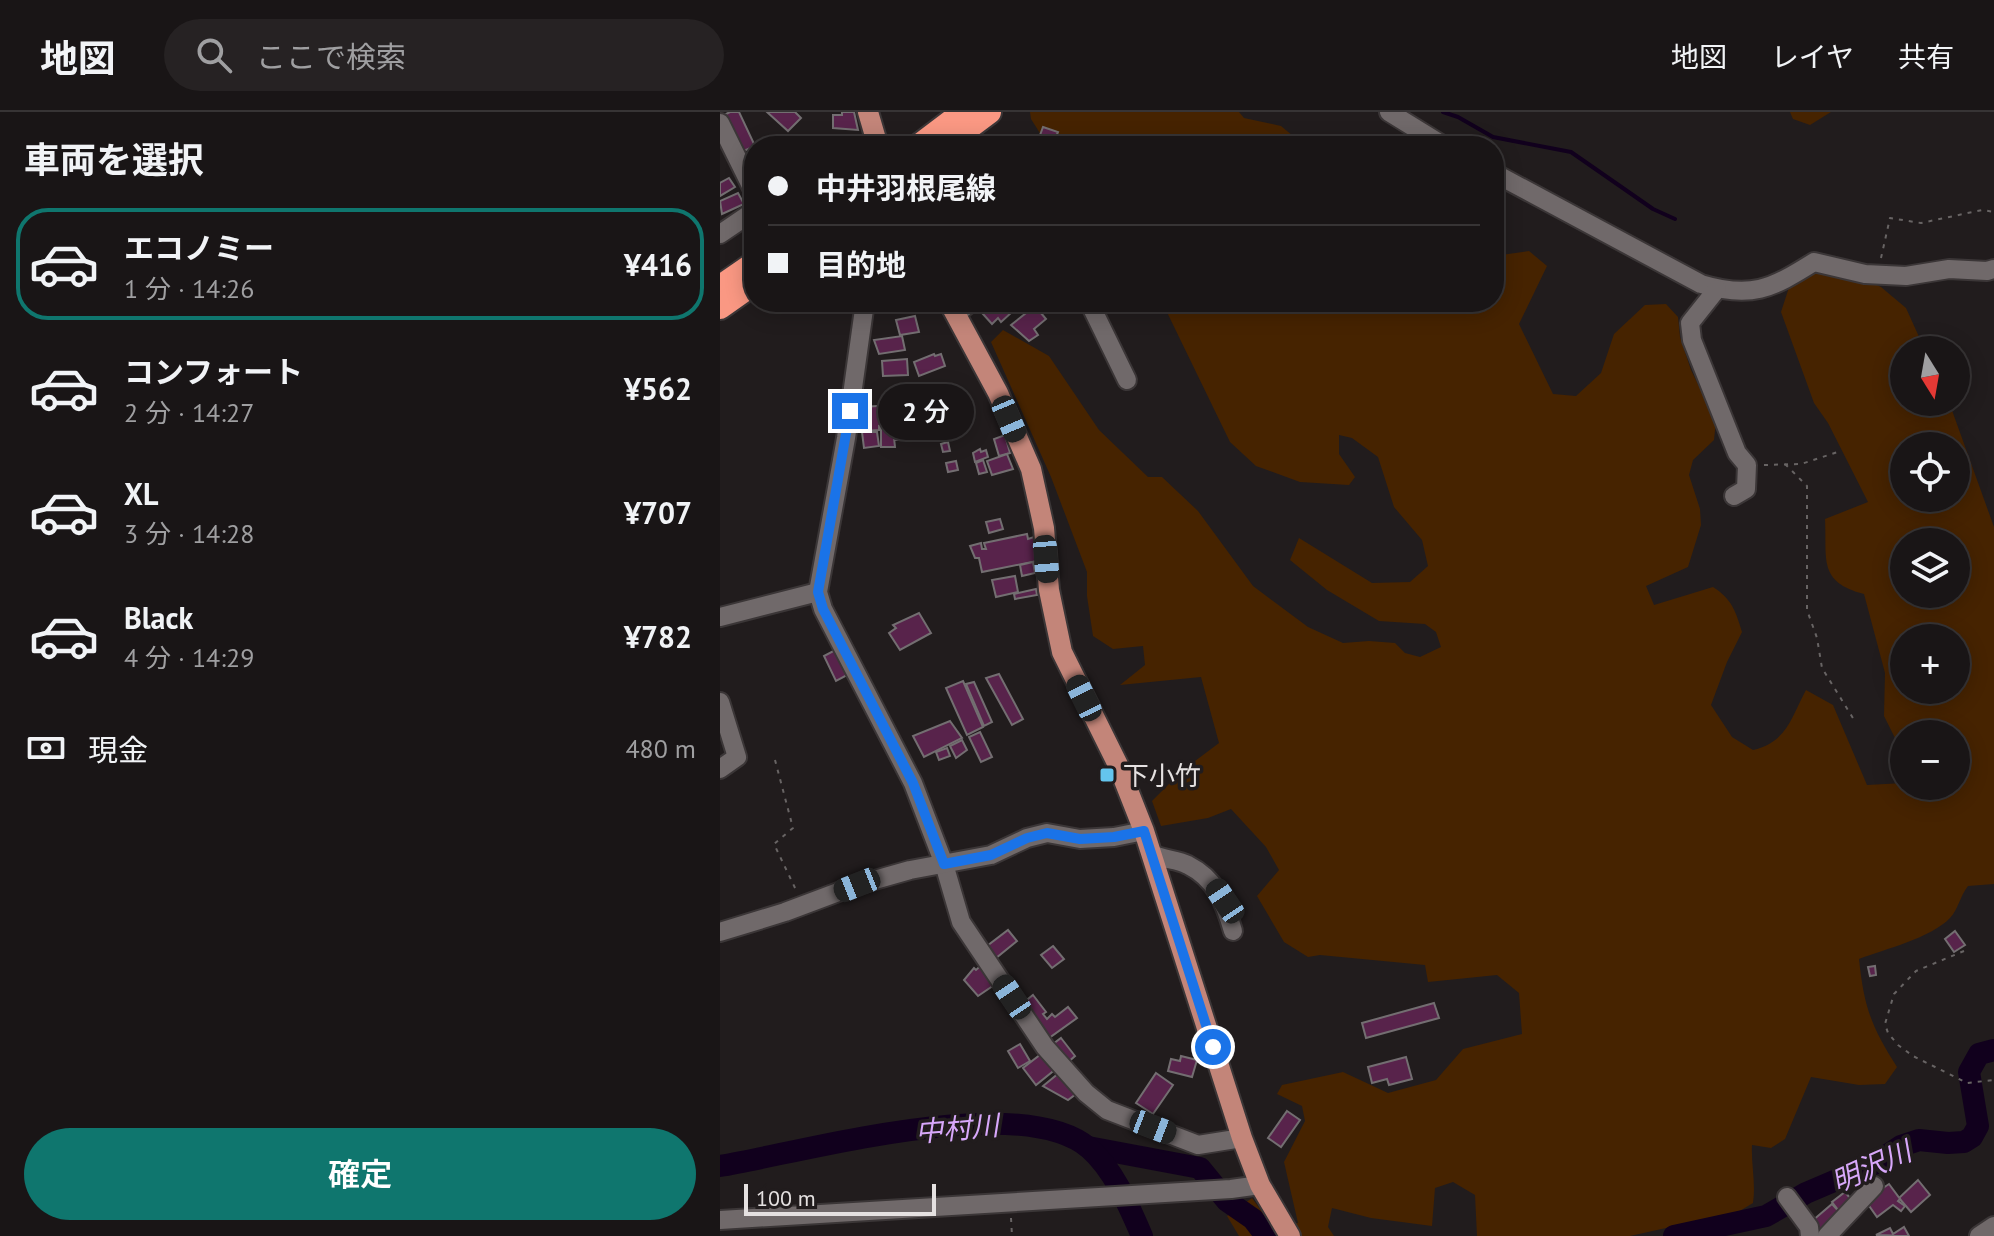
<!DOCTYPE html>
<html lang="ja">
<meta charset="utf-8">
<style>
body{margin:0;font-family:"PT Sans","Noto Sans JP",sans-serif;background:#262223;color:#f1f3f6;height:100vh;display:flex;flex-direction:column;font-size:30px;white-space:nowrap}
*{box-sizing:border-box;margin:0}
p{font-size:26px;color:#9f9fa1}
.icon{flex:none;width:44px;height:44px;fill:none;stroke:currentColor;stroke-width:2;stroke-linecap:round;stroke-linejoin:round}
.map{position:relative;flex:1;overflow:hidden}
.side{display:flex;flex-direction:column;background:#191516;width:720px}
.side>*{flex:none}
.guide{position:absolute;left:24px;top:24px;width:760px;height:176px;border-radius:32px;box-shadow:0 4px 20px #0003,0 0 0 2px #373435;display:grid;align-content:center;height:176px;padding:0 24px;background:#191516}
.needle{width:52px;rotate:169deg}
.fabs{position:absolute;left:1170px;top:224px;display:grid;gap:16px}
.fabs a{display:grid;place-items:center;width:80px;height:80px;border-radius:50%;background:#191516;box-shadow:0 4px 20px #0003,0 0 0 2px #373435;font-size:40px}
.scale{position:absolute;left:24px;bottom:20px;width:192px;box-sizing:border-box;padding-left:8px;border:4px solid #e5e1e1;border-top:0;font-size:22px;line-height:28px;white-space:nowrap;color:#e5e1e1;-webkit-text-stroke:6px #211c1d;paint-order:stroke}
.end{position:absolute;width:36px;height:36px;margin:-18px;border:10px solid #1a73e8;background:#fff;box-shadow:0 0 0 4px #fff}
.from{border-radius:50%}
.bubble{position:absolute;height:56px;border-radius:28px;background:#191516;box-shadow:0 4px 20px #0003,0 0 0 2px #373435;font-size:26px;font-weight:600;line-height:56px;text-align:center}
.car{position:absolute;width:24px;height:48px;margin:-24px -12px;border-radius:10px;box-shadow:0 0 6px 2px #0007;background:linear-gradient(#222 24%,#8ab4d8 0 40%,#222 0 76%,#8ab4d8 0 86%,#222 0)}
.guide b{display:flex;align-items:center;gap:28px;height:76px;font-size:30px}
.guide b+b{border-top:2px solid #373435}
.guide i{width:20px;height:20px;background:#f1f3f6}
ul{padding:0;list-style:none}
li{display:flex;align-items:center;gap:24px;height:112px;margin:0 16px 12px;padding:0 8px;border:4px solid transparent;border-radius:32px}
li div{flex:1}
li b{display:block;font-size:30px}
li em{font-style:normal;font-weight:600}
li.current{border-color:#0f766e}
li>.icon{width:72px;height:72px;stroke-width:1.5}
h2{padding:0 24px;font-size:36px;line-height:96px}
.pay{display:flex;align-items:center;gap:20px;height:88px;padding:0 24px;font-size:30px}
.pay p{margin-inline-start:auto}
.primary-button{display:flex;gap:16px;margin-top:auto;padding:16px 24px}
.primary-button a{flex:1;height:92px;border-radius:48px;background:#0f766e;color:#fff;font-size:32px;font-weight:600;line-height:92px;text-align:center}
header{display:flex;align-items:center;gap:48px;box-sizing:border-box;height:112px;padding:0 40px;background:#191516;border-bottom:2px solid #373435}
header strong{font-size:38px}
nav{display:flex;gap:44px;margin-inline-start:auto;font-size:28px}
.search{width:560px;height:72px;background:#262223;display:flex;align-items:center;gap:20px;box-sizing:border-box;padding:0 28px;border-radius:44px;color:#9f9fa1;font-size:30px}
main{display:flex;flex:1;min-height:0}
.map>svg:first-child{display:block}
.green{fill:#462300;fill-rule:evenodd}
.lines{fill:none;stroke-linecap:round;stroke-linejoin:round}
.stream{stroke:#11001d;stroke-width:4}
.river{stroke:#11001d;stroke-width:22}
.building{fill:#58234b;stroke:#736e71;stroke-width:2}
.minor-casing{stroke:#3b3637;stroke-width:22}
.major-casing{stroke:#3b3637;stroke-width:24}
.highway-casing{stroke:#3b3637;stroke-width:28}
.path{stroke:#686464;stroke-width:2;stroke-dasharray:4 6;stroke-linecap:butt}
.minor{stroke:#70696a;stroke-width:18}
.major{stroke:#c38579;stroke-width:20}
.highway{stroke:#fa9883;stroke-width:24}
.route{stroke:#1a73e8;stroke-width:10}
.poi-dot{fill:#64c5ee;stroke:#211c1d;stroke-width:3}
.labels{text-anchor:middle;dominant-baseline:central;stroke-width:7;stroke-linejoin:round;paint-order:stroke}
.poi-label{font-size:26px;fill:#e5e1e1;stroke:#211c1d;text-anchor:start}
.water-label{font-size:28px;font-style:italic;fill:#d8a8fb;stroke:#211c1d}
</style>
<header>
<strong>地図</strong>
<div class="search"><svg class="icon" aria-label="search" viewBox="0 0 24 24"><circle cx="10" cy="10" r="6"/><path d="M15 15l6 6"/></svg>ここで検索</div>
<nav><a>地図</a><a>レイヤ</a><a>共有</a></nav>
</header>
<main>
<section class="side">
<h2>車両を選択</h2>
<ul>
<li class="current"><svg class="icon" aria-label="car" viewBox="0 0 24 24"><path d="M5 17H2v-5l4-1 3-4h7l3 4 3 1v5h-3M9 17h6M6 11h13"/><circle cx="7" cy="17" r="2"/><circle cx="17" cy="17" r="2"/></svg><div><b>エコノミー</b><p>1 分 · 14:26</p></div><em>¥416</em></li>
<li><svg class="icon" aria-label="car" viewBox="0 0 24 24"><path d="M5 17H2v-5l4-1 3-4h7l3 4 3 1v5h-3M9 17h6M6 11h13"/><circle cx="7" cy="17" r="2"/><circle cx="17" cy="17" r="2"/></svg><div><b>コンフォート</b><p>2 分 · 14:27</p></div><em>¥562</em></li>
<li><svg class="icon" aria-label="car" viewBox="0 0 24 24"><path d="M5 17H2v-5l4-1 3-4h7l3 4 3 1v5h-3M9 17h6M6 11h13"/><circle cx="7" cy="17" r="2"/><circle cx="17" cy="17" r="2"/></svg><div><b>XL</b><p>3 分 · 14:28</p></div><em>¥707</em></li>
<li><svg class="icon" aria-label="car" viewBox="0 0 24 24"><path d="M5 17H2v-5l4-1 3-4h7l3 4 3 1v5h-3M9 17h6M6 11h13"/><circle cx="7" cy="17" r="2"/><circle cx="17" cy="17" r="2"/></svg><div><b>Black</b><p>4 分 · 14:29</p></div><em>¥782</em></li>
</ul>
<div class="pay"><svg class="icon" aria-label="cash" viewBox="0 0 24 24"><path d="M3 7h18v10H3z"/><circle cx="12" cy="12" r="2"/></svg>現金<p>480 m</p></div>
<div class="primary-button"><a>確定</a></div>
</section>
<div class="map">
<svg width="1274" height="1124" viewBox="0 0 1274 1124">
<rect width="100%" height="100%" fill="#211c1d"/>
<g class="green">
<polygon points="310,0 519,0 524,6 561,14 585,34 328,34 311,7"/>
<polygon points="1070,0 1111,0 1090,13 1073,7"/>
<path d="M809,139L827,154L799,212L833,282L856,284L881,261L894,222L925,193L946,192L958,205L960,225L971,258L996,309L994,328L973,348L969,363L980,397L981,413L968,455L926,474L934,493L993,475C1012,487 1016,500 1022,520L1007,550L991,593L1012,625L1033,638C1067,630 1071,606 1086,578L1113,593L1147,673L1184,671V674H1236V622H1184V644L1164,604L1165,561L1144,482C1098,470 1107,448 1105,407L1148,390L1108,311L1094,291L1061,200L1073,163L1115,153L1161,175L1186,196L1205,238H1184V290H1229L1274,415V772L1248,774C1240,784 1238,798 1230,806C1211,826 1165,837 1139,847C1144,895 1151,914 1177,955L1165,972L1139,973L1091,965L1065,1027L1051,1036L1032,1033C1031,1053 1036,1071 1033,1091L1018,1100L910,1124H757L755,1083L733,1070L715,1076L712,1114L651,1106L612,1096L608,1115L614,1124H519L507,1104L532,1086L554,1116L578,1111L564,1050L585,1009L582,994L557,982L562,973L623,960L668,981L716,968L743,937L802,922L799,881L777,863L708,870L705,853L600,843L588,845L564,830L537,784L559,758L546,735L511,697L488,706L441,714L432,689L463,658L499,631L481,565L400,573L425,553L423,534L393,537L373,524L367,484V460L331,365L271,230L283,218L329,244L379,318L428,365H442L478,399L533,474L588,515L623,531L649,529L675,531L685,541L700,545L721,535L716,520L705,512L659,509L607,478L570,448L579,426L652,471L690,470L708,454L702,428L674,395L658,345L632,326L619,323V342L635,365L629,373L580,370L536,354L510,330L442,190H774V144ZM1184,334H1236V386H1184ZM1184,430H1236V482H1184ZM1184,526H1236V578H1184Z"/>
</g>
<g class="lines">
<polyline class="stream" points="723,0 738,5 773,25 851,40 933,97 955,107"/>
<g class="river">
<polyline points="368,1035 480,1056 507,1089 533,1107 546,1124"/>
<path d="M0,1054C85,1040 299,978 369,1036C394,1058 409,1094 422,1124"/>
<polyline points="954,1124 1046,1104 1086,1081 1154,1052 1181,1034 1199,1028 1228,1031 1244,1030 1252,1025 1258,1014 1249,960 1259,942 1274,938"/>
</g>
</g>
<g class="building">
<polygon points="10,0 19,0 35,34 17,42 0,5"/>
<polygon points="47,0 75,0 81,6 68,19"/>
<polygon points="122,0 134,0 138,18 113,16 113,3 122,3"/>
<polygon points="323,15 338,20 333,32 319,26"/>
<polygon points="298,27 308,31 307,34 295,34"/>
<polygon points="9,66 15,75 0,84 0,71"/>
<polygon points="18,81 24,92 2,102 0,89"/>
<polygon points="121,190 137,190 139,197 123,200"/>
<polygon points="264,190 282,190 291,201 281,210 278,206 272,212 263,202 270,196"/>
<polygon points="315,194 326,207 314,217 318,223 309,229 291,213"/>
<polygon points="195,204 199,220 180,223 176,208"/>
<polygon points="182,224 185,238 159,242 154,228"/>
<polygon points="214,242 215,244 221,242 225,254 199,264 194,250"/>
<polygon points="187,247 188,263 163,264 162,249"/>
<polygon points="175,286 199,287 199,327 175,328"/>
<polygon points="173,293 174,312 159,314 159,318 144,319 142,295"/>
<polygon points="161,316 173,317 175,335 161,335"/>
<polygon points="142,320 157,320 159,334 144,336"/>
<polygon points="285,323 290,341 279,344 274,327"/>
<polygon points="228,330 230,339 223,340 221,332"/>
<polygon points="260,337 261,340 266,338 268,345 255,350 253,341"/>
<polygon points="287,342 293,357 272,363 267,349"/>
<polygon points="263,348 267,360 259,362 256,351"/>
<polygon points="236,349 238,358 228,360 226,351"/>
<polygon points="280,407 283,417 269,421 266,410"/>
<polygon points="307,422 308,427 314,425 317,449 262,460 259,446 255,446 250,434 261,431 262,437 266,437 264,431"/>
<polygon points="313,450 315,461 302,464 300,453"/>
<polygon points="295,464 298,480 276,485 272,468"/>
<polygon points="316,477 317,483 295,487 294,482"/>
<polygon points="199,501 211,521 180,538 169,521 176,516 173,513"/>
<polygon points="119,536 131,561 116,569 104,544"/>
<polygon points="279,562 303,607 292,613 266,566"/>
<polygon points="243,569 263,615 247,623 226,576"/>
<polygon points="254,570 272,610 264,614 246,572"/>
<polygon points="230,609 242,626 204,645 193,624"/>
<polygon points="260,620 272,645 261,650 249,625"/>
<polygon points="242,628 247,638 236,646 230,634"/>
<polygon points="227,636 230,644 219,648 216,640"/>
<polygon points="288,818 297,829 276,846 267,834"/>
<polygon points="1235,819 1245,833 1234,840 1225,827"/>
<polygon points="333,834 344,847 332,856 321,843"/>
<polygon points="264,851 280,869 258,884 244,868 254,856 256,858"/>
<polygon points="1155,854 1156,863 1150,864 1148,855"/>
<polygon points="313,883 326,900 323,902 327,907 332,902 335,905 348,895 357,906 329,926 303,891"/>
<polygon points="714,891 719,906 646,926 642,911"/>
<polygon points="341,926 355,944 347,951 333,932"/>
<polygon points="300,932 310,949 298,956 288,939"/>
<polygon points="325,939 337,956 316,973 303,956"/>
<polygon points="461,944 477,948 472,965 448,959 451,947 460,949"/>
<polygon points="686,945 692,967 669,973 667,967 652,971 648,955"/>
<polygon points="339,961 356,982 348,988 323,974"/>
<polygon points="436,961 453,973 433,1002 416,991"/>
<polygon points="567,999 580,1008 561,1035 548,1026"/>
<polygon points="1198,1068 1210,1083 1191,1100 1179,1086"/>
<polygon points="1169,1072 1180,1087 1178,1089 1185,1094 1181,1099 1173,1093 1157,1105 1145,1088"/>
<polygon points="1125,1080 1135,1092 1122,1103 1112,1090"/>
<polygon points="1112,1092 1123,1104 1103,1122 1092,1109"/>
<polygon points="1184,1115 1189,1124 1156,1123 1170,1116 1173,1122"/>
</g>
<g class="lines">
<defs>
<g id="minor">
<polyline points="669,0 724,34"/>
<polyline points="0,11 34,80"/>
<path d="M774,61L981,172C1031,187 1051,177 1094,150L1145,162L1186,164L1229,157L1267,159L1274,157"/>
<polyline points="0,122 34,99"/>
<polyline points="997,177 970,211 972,228 1017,341 1027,353 1026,377 1014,384"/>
<polyline points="145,190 126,326 98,480 103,497 193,671 224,752 241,810 325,935 366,981 387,998 478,1033 522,1026"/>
<polyline points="369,190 407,268"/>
<polyline points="236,202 251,190"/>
<polyline points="0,505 98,480"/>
<polyline points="0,590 17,645 0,657"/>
<path d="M432,742C443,748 457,747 468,753C496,767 505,791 513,819"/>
<polyline points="0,820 65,800 137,773 190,758 271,743 307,726 327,721 360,727 394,725 424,719"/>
<polyline points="1067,1085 1089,1115 1090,1124"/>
<polyline points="0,1108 511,1077 540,1073"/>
<polyline points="1107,1124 1154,1074"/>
<polyline points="1259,1124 1274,1114"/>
</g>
<g id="major">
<polyline points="148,0 158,34"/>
<polyline points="229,190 278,281 311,357 324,416 329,478 342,540 398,653 424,719 522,1026 540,1073 570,1124"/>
</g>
<g id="highway">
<polyline points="233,27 269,0"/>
<polyline points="199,34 244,0"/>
<polyline points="2,174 34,152"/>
<polyline points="0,195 34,171"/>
</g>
</defs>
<use href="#minor" class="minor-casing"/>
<use href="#major" class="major-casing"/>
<use href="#highway" class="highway-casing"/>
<g class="path">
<polyline points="1161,146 1170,106 1201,111 1262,98 1274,100"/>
<polyline points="1065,352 1087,374 1087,498 1097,526 1102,556 1136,611"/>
<polyline points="1044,353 1081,352 1121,339"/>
<polyline points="55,648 73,716 54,732 76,778"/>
<polyline points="1244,839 1196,859 1174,882 1165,912 1168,921 1178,933 1193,944 1247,971 1274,968"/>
<polyline points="291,1106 292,1124"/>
</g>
<use href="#minor" class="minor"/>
<use href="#major" class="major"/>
<use href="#highway" class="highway"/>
</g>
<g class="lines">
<polyline class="route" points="130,299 98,480 103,497 193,671 224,752 271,743 307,726 327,721 360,727 394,725 424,719 493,935"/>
</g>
<rect class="poi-dot" x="379" y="655" width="16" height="16" rx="4"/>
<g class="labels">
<g class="poi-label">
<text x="403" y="663">下小竹</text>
</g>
<g class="water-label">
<text transform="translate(237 1016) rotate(-5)">中村川</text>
<text transform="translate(1151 1054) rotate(-24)">明沢川</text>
</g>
</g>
</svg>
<div class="fabs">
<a><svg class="needle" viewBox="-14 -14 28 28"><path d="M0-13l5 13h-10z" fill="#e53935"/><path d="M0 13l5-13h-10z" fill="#9f9fa1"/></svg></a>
<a><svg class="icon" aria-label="locate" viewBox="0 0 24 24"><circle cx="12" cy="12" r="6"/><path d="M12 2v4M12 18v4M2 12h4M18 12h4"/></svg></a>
<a><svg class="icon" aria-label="layers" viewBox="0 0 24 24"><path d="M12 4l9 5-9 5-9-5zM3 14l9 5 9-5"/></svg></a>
<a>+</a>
<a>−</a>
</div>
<div class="scale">100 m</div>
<i class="end from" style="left:493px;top:935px"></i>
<i class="end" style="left:130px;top:299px"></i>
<div class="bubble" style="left:158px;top:272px;width:96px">2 分</div>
<i class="car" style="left:289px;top:307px;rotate:157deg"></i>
<i class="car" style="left:326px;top:447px;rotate:175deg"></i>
<i class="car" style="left:364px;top:586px;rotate:334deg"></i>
<i class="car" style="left:137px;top:773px;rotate:248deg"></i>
<i class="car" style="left:505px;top:789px;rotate:326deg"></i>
<i class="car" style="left:292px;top:885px;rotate:326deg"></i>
<i class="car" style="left:433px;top:1015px;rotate:111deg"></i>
<div class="guide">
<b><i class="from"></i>中井羽根尾線</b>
<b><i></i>目的地</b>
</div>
</div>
</main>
